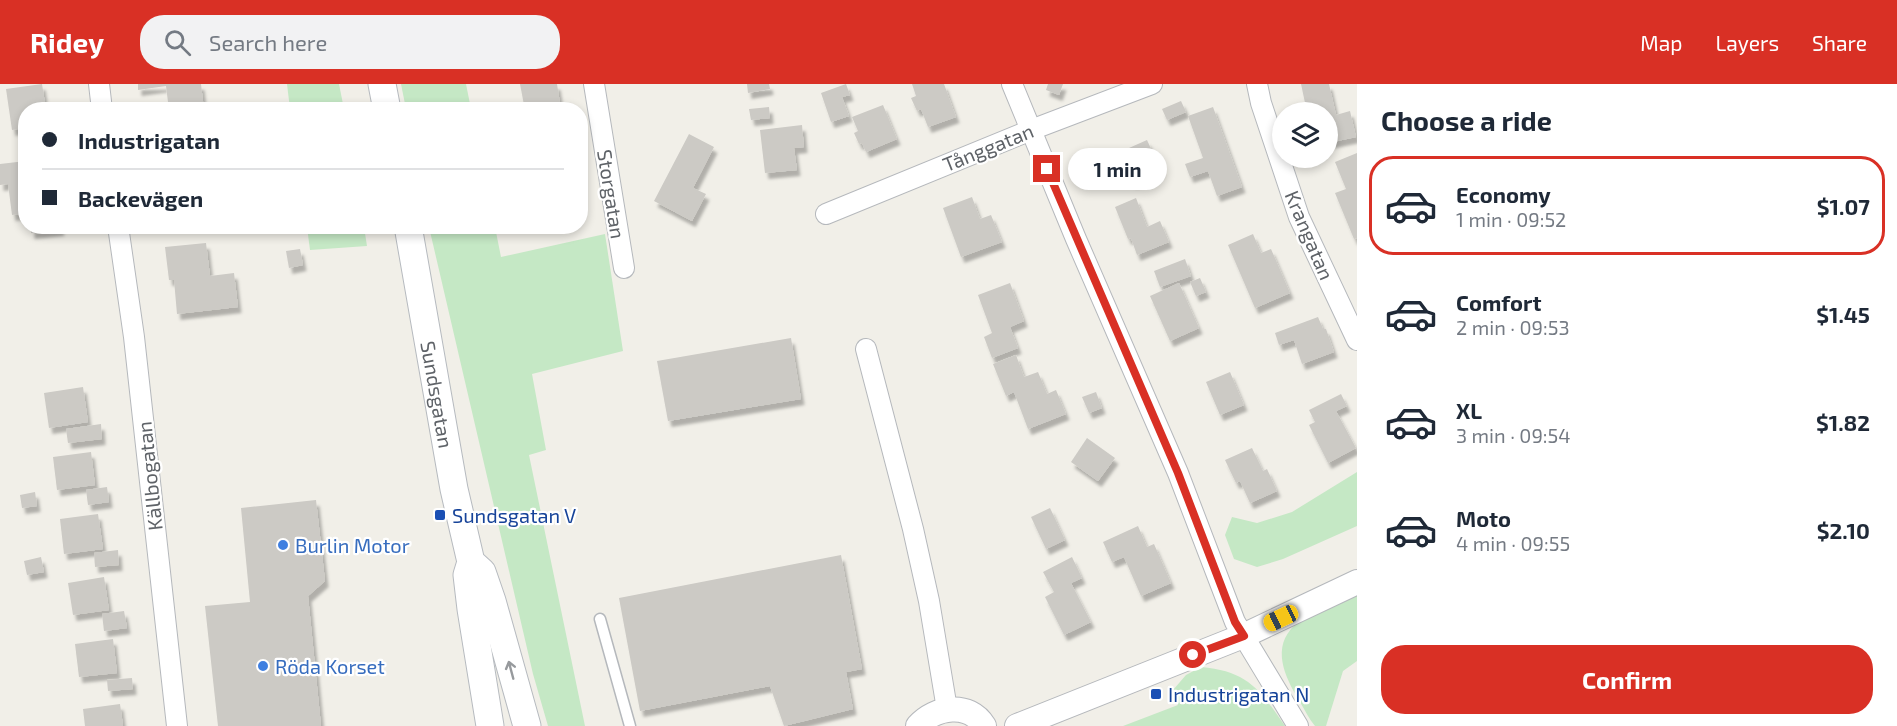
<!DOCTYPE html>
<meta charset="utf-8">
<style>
body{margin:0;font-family:"Exo 2",sans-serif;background:#f2f2f3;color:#1f2937;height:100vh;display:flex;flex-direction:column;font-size:22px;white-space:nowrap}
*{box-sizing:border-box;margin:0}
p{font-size:20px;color:#747a83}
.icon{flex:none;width:33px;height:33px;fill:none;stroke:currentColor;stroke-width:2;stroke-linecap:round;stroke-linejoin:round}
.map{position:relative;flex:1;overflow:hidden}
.panel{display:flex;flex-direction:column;background:#fff;width:540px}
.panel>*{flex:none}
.hud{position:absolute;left:18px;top:18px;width:570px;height:132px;border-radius:24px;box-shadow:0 3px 9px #0003;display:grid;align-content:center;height:132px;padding:0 24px;background:#fff}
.tools{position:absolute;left:1272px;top:18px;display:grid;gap:12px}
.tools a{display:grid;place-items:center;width:66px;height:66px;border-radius:50%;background:#fff;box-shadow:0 3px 9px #0003;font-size:30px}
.end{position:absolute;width:27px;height:27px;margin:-14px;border:8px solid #d93025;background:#fff;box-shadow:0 0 0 3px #fff}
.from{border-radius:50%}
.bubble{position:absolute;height:42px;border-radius:21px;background:#fff;box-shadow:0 3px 9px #0003;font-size:20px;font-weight:700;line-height:42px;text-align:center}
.car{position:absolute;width:18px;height:36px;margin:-18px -9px;border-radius:8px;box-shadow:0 0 4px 2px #0007;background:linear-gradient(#f5c518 24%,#345 0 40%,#f5c518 0 76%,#345 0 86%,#f5c518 0)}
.hud b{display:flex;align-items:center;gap:21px;height:57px;font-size:22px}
.hud b+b{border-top:2px solid #e0e1e3}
.hud i{width:15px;height:15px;background:#1f2937}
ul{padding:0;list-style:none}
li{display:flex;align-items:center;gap:18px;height:99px;margin:0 12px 9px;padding:0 12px;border:3px solid transparent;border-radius:24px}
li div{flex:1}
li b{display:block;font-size:22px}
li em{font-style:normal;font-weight:700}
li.on{border-color:#d93025}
li>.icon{width:54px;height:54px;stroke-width:1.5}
h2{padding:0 24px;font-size:27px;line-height:72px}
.cta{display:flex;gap:12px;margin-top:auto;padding:12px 24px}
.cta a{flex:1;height:69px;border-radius:24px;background:#d93025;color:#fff;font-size:24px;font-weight:700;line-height:69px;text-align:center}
header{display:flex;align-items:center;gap:36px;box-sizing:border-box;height:84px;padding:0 30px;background:#d93025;color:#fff}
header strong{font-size:28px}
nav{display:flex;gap:33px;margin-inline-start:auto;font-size:21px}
.search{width:420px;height:54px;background:#f2f2f3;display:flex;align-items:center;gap:15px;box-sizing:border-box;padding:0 21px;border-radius:24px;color:#747a83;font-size:22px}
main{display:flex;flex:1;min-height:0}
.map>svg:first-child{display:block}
.green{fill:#c5e8c5}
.building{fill:#cccac5;filter:url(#shadow)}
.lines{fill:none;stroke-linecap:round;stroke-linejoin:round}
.service-casing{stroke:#b5b8bc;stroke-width:13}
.minor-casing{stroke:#b5b8bc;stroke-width:22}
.tertiary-casing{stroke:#b5b8bc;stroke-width:26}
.secondary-casing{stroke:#b6babf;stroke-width:29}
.service{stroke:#fff;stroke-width:10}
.minor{stroke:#fff;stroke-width:20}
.tertiary{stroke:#fff;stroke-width:24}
.secondary{stroke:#fff;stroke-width:27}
.oneway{stroke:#979a9d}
.route{stroke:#d93025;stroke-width:8}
.transit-dot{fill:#1a4fb4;stroke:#fff;stroke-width:2}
.shop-dot{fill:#3f7fe0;stroke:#fff;stroke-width:2}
.labels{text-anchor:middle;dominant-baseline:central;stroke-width:4.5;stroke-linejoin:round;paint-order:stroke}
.street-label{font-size:20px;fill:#5f6368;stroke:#fff}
.transit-label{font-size:20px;fill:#164399;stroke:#fff;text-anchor:start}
.shop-label{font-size:20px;fill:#366cbe;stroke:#fff;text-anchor:start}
</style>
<header>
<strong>Ridey</strong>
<div class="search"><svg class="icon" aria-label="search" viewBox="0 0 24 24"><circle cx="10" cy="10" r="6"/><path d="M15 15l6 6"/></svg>Search here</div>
<nav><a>Map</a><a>Layers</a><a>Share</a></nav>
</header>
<main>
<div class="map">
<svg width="1357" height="642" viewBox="0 0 1357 642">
<defs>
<filter id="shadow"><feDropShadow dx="3.5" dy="6" stdDeviation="1.5" flood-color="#0004"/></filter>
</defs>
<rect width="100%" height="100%" fill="#f1efe8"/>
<g class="green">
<polygon points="287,0 339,0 344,25 290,25"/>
<polygon points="401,0 466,0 471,25 406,25"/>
<polygon points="307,143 364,143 367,162 310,166"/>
<polygon points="429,143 495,143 501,173 605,150 623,267 532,290 546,366 529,371 585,642 548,642 533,590"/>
<polygon points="1357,388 1357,442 1283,475 1257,483 1234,475 1225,451 1232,433 1257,439 1292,428"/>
<path d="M1357,512V577L1343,587L1326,642H1315C1309,635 1305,626 1300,618C1288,598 1271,568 1291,545C1306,528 1336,520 1357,512Z"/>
<path d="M1201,583C1248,587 1260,606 1285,642H1123L1178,621L1173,606L1186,591Z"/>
</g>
<g class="building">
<polygon points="42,0 46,26 26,26 26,56 19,57 18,45 12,46 6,5"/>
<polygon points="138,0 201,0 204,26 169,26 166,2 138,6"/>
<polygon points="520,0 557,0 561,26 525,26"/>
<polygon points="747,0 769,0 770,5 748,9"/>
<polygon points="846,0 850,11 842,13 849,32 831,38 821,9"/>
<polygon points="912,0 944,0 956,33 928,43 921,25 917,27 911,14 916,12"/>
<polygon points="1048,0 1063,0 1059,11 1046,6"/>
<polygon points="1301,0 1329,0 1336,31 1350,27 1356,53 1328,59 1328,28 1307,28"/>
<polygon points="1181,17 1186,28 1167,36 1162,25"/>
<polygon points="883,21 897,55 866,68 862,59 859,60 854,49 858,47 852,33"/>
<polygon points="769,23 770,34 751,36 749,25"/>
<polygon points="1213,23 1242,103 1217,112 1208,87 1190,93 1185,80 1203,74 1188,32"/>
<polygon points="802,41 804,63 794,64 797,86 765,89 760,46"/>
<polygon points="689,50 714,63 693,104 706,110 692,137 654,117"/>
<polygon points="1147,56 1161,87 1133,99 1120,68"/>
<polygon points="1357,69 1357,154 1354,155 1335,109 1346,105 1335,78"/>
<polygon points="26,77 26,129 12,131 8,100 0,101 0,80"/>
<polygon points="972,113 980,135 991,131 1002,158 961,173 943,124"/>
<polygon points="1136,114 1147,143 1160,137 1169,158 1137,171 1131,154 1128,155 1115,123"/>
<polygon points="31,142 60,142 61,146 31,149"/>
<polygon points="1253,150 1261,169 1271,165 1290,209 1255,224 1228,161"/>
<polygon points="206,159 210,192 234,189 238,223 177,230 174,196 169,196 165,163"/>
<polygon points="300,165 303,181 289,184 286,167"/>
<polygon points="1185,175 1191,192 1160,203 1154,187"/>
<polygon points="1200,194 1206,208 1196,212 1190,198"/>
<polygon points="1010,199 1024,237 1010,243 1018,264 992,274 984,253 992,249 978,211"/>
<polygon points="1179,199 1199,244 1170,257 1150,212"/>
<polygon points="1318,233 1323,245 1326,245 1334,268 1302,280 1294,256 1279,261 1275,249"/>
<polygon points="791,254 801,315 668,337 657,277"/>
<polygon points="1016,271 1024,293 1038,288 1047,310 1056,306 1066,330 1028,345 1014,308 1006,312 993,280"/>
<polygon points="1230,288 1244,321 1220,331 1206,298"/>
<polygon points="83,303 88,338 49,344 44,309"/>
<polygon points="1096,308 1102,324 1089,329 1082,313"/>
<polygon points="1341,310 1347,322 1336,327 1356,364 1328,379 1309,341 1315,338 1309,326"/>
<polygon points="101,340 102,355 68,359 66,345"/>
<polygon points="1087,354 1115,374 1098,397 1071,378"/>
<polygon points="1252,364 1263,387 1267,385 1277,407 1250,419 1240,397 1236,399 1225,376"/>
<polygon points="91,368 95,401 57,406 53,373"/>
<polygon points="107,403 109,418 88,421 86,406"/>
<polygon points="35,408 37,422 22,424 20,411"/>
<polygon points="316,416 325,497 308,512 321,642 218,642 205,522 250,518 241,424"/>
<polygon points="1050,424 1065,456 1046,465 1031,433"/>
<polygon points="98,430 103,465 64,470 60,435"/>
<polygon points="1138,442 1147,463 1154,460 1171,499 1141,512 1124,473 1112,478 1103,458"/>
<polygon points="118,466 119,481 95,483 94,469"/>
<polygon points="841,471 862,585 846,588 853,625 784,642 770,602 640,627 619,514"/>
<polygon points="41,473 44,488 27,491 24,477"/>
<polygon points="1072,473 1082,494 1071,499 1091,538 1064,551 1045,513 1054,508 1043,488"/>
<polygon points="104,493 109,526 73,531 68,499"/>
<polygon points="124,527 127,544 104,547 102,530"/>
<polygon points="113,555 117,589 79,593 75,560"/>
<polygon points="132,594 133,605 108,607 107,596"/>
<polygon points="120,620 123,642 85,642 83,625"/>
</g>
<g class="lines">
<defs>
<polyline id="service" points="600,535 630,642"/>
<g id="minor">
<polyline points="99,0 102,26"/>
<polyline points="594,0 624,184"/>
<polyline points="1012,0 1076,155 1178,389 1235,538 1298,642"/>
<polyline points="1257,0 1261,19 1299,133 1357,256"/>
<polyline points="826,130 1031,46 1152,0"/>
<polyline points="118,142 134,253 177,642"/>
<polyline points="866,265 913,445 929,517 947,625"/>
</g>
<g id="tertiary">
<path d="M918,642C935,623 969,617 984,642"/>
<polyline points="1017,642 1243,552 1357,498"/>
</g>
<g id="secondary">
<polyline points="382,0 387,26"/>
<path id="s1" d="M408,142L454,405L471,478L482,488L492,517L527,642"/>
<polyline points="471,478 467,491 471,525 490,642"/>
</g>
</defs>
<use href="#service" class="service-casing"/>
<use href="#minor" class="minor-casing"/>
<use href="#tertiary" class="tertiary-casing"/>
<use href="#secondary" class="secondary-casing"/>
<use href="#service" class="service"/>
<use href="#minor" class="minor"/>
<use href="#tertiary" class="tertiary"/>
<use href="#secondary" class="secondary"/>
</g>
<defs><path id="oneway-shaft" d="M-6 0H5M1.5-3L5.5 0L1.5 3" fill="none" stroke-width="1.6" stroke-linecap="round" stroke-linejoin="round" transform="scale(1.5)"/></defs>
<use class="oneway" href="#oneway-shaft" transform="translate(511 586) rotate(-105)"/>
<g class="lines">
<polyline class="route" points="1047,85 1178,389 1235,538 1244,552 1193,571"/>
</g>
<g class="transit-dot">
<rect x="434" y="425" width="12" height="12" rx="3"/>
<rect x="1150" y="604" width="12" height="12" rx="3"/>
</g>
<g class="shop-dot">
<circle cx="283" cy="461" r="6"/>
<circle cx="263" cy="582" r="6"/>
</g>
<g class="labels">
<g class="street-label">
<text transform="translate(988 63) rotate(-22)">Tånggatan</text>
<text transform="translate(612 110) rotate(81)">Storgatan</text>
<text transform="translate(1310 151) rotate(67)">Krangatan</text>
<text stroke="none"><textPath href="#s1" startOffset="171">Sundsgatan</textPath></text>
<text transform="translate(149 392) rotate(-96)">Källbogatan</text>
</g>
<g class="transit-label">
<text x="452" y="431">Sundsgatan V</text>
<text x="1168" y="610">Industrigatan N</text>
</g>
<g class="shop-label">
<text x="295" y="461">Burlin Motor</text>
<text x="275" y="582">Röda Korset</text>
</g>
</g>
</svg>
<div class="tools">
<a><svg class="icon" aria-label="layers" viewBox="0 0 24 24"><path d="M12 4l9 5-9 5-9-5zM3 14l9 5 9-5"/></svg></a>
</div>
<i class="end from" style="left:1193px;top:571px"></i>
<i class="end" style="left:1047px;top:85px"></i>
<div class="bubble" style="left:1068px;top:64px;width:99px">1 min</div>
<i class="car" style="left:1281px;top:534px;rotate:245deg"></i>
<div class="hud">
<b><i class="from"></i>Industrigatan</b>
<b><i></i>Backevägen</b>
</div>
</div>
<section class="panel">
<h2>Choose a ride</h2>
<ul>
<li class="on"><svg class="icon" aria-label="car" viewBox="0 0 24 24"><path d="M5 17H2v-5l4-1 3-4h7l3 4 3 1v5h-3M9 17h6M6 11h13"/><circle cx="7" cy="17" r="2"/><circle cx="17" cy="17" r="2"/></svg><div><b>Economy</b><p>1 min · 09:52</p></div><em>$1.07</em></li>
<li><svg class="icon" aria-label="car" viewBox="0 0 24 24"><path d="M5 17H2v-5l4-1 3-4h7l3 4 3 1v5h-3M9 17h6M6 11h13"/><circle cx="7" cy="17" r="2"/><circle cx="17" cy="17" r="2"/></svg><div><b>Comfort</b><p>2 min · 09:53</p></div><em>$1.45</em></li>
<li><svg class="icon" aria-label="car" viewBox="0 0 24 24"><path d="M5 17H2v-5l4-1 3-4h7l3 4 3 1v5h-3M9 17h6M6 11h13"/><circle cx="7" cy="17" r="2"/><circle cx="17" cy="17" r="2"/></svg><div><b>XL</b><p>3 min · 09:54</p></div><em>$1.82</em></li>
<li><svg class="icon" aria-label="car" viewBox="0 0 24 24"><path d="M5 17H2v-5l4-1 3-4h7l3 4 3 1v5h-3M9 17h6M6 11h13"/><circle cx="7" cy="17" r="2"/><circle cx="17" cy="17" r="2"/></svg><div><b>Moto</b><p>4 min · 09:55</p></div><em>$2.10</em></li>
</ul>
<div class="cta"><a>Confirm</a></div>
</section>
</main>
